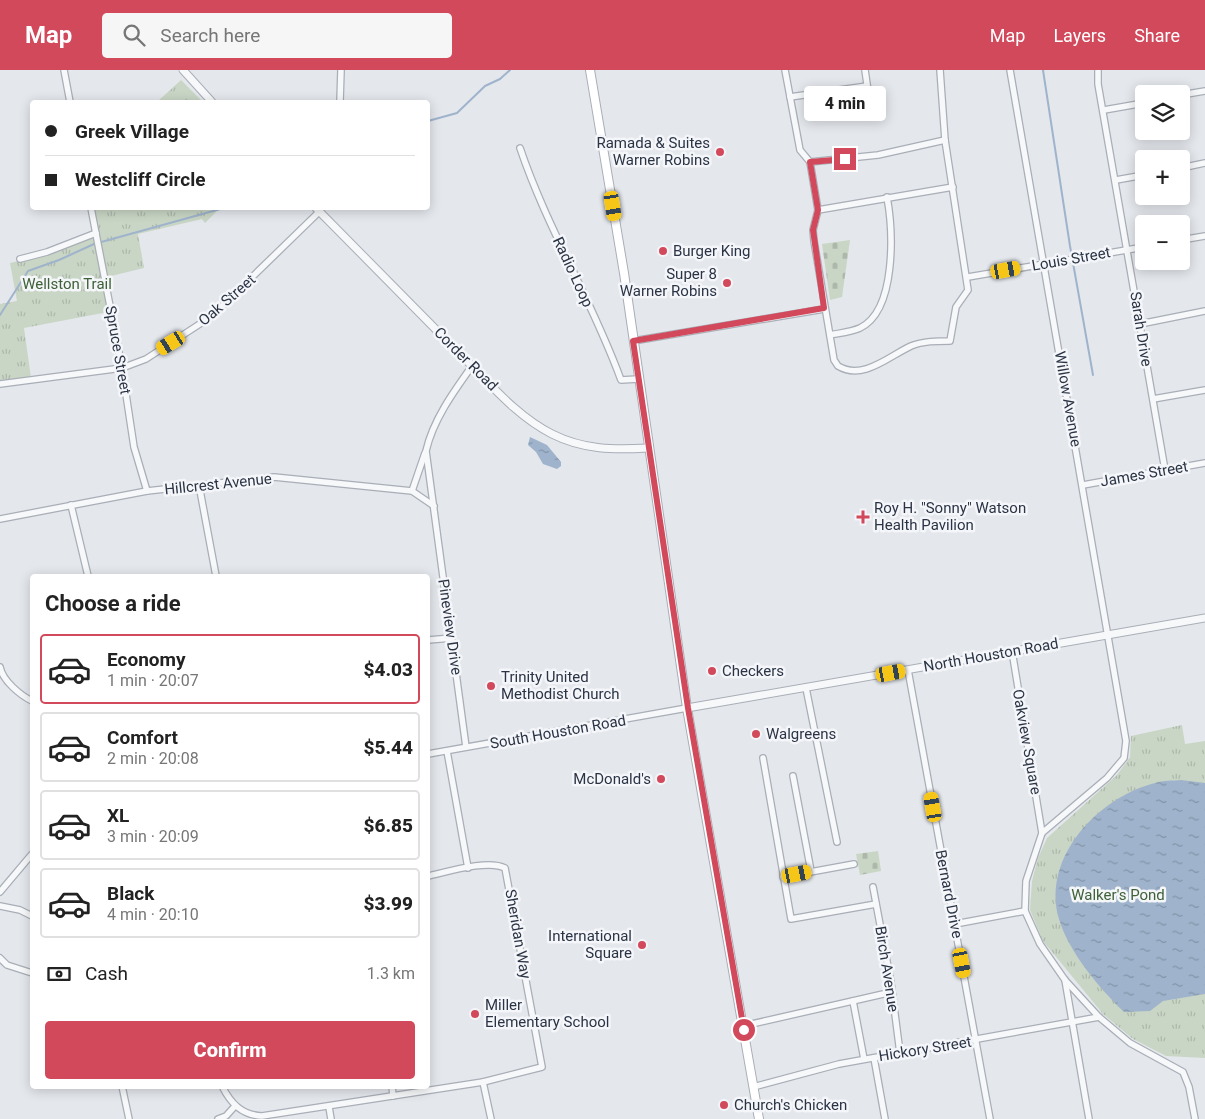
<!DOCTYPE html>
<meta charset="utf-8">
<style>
body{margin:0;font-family:Roboto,sans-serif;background:#f6f6f6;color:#222;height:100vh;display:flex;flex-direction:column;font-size:19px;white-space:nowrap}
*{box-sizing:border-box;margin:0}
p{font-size:16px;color:#767676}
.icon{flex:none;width:28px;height:28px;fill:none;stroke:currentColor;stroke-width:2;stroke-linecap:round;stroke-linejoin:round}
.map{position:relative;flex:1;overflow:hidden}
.panel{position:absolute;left:30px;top:504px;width:400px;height:515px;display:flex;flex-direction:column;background:#fff;border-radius:5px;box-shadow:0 2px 12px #0003}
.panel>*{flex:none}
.banner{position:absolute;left:30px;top:30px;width:400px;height:110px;border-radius:5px;box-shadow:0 2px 12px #0003;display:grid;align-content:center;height:110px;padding:0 15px;background:#fff}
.fabs{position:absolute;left:1135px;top:15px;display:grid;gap:10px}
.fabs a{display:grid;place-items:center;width:55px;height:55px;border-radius:5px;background:#fff;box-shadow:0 2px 12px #0003;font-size:25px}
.end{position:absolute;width:22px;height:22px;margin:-11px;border:6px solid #d1495b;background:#fff;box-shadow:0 0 0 2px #fff}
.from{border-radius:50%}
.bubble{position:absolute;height:35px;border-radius:5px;background:#fff;box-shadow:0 2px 12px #0003;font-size:16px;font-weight:800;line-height:35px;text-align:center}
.car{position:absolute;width:15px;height:30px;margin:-15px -8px;border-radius:6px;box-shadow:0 0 4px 1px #0007;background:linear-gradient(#f5c518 24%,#345 0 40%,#f5c518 0 76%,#345 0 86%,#f5c518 0)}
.banner b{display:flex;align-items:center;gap:18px;height:48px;font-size:19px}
.banner b+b{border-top:1px solid #e0e0e0}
.banner i{width:12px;height:12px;background:#222}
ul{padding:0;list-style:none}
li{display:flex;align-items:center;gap:15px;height:70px;margin:0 10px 8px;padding:0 5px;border:2px solid #e0e0e0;border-radius:5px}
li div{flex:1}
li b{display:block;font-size:19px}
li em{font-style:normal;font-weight:800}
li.active{border-color:#d1495b}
li>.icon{width:45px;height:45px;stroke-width:1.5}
h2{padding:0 15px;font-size:22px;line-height:60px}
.pay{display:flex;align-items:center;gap:12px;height:55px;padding:0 15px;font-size:19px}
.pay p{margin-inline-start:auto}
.action{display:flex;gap:10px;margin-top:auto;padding:10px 15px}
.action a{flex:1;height:58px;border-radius:5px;background:#d1495b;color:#fff;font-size:20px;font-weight:800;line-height:58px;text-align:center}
header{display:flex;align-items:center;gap:30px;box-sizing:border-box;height:70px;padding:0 25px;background:#d1495b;color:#fff}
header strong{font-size:24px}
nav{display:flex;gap:28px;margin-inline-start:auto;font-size:18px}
.search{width:350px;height:45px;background:#f6f6f6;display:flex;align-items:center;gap:12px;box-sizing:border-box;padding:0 18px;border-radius:5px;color:#767676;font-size:19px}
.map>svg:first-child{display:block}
.grass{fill:url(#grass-tufts)}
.cemetery{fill:url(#cemetery-stones)}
.water{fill:url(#water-ripples)}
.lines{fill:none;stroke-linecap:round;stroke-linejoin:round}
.stream{stroke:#9fb4cc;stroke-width:2}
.minor-casing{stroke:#a9aeb7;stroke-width:8}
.tertiary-casing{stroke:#a9aeb7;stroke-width:9}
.secondary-casing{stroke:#a9aeb7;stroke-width:10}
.minor{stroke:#f7f8fa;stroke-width:5.5}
.tertiary{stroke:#f7f8fa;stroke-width:7}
.secondary{stroke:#fff;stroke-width:8}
.route{stroke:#d1495b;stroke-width:6}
.poi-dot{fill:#d1495b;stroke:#f4f6f9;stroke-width:2}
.labels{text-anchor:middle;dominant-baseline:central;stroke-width:5;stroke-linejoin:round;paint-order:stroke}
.poi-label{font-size:15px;fill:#2b3445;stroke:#f4f6f9;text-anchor:start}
.street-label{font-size:15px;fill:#2b3445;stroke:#f4f6f9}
.park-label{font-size:15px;fill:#3f6138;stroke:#f4f6f9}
</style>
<header>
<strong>Map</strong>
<div class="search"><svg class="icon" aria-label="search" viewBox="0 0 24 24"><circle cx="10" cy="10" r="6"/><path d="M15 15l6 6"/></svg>Search here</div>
<nav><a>Map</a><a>Layers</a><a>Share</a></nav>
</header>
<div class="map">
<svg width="1205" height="1049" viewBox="0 0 1205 1049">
<defs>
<pattern id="grass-tufts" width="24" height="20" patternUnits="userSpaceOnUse" patternTransform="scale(1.25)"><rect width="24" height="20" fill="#c9d6c5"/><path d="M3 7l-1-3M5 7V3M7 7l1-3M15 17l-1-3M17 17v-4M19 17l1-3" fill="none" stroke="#adb8ab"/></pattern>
<pattern id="cemetery-stones" width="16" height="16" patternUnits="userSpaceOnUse" patternTransform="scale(1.25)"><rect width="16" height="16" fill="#c9d6c5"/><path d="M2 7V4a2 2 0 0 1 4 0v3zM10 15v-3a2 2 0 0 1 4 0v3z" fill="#adb8ab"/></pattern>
<pattern id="water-ripples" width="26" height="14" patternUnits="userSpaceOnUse" patternTransform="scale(1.25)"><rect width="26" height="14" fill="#9fb4cc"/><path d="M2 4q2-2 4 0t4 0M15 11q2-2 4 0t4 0" fill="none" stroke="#8293a7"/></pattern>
</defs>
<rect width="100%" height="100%" fill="#e4e7ec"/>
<g class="grass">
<polygon points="181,10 203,32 157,32"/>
<polygon points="94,138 220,138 205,153 202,149 138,164 144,198 107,207"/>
<polygon points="94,165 108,242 24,258 31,308 0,312 0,234 17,231 10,193 49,184"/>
<polygon points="1182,655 1185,674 1205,671 1205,988 1166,986 1133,969 1103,944 1043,871 1030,840 1032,811 1038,788 1047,768 1117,705 1130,687 1131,666"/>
</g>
<g class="cemetery">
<polygon points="850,170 842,227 830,230 822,174"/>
<polygon points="878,781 881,801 860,805 856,784"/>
</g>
<g class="water">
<polygon points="530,367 547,375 561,392 561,396 557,399 543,394 536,382 528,375"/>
<path d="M1181,710L1205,713V924L1163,931L1150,941L1124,942C1100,919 1068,881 1059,849C1041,787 1099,727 1155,713C1163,710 1173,711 1181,710Z"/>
</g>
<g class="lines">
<g class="stream">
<polyline points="1043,0 1070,176 1093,305"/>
<polyline points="428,51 457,43 485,16 500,9 510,0"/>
<polyline points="0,245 28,201 59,190 94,174 224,138"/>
</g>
<defs>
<g id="minor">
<polyline points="64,0 70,32"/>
<path d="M785,0L800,80L810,92L818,140L813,160L814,171L834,290L838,296C863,311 889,286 911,276C923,271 937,271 950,271L956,237L968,220L945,70L940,0"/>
<polyline points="865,0 871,42"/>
<polyline points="1010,0 1126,671 1124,688 1107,708 1042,763 1026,811 1025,841 1040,874 1065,910 1099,947 1130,973 1183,1002 1189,1017 1195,1049"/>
<polyline points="1098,0 1098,14 1165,400"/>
<polyline points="1181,25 1205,21"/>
<polyline points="790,27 867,16"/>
<polyline points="340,32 341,0"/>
<polyline points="1104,40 1144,33"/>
<path d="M520,78C547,158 592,230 621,310L638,309"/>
<polyline points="810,92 878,85 945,70"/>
<polyline points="1181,98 1205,93"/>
<polyline points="1116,110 1144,105"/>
<polyline points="91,138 122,298 134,377 147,421"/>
<polyline points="818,140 953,117"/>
<polyline points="1181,170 1205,166"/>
<polyline points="20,189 47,182 96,163"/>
<polyline points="968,207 1144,177"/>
<polyline points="1140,254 1205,241"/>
<path d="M830,265C840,263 851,262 860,258C897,240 893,160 887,127"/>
<polyline points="633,271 824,239"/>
<polyline points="0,314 122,298 146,289 212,246 320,141"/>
<polyline points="1153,329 1205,320"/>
<polyline points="199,415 216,506"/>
<polyline points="1083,415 1205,393"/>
<polyline points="412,421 425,383"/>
<polyline points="71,435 88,506"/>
<polyline points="0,449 147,421 274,407 412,421 434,436"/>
<polyline points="428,570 452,568"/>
<polyline points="1012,581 1042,763"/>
<path d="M0,597C3,611 20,625 32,631"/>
<polyline points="908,600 990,1049"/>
<polyline points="806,618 837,772"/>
<path d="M466,677L426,381C433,350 454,321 472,296"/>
<polyline points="447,681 468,798"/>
<polyline points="428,684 687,638"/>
<polyline points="763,688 791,849 876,834"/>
<polyline points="793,706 811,801"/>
<polyline points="783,807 854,794"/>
<polyline points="873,817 891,913 900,983"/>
<polyline points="0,822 32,784"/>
<polyline points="0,836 20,840 32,846"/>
<polyline points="955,854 1025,841"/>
<polyline points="0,888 7,895 32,903"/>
<polyline points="1065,910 1089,1049"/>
<polyline points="853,931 864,989"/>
<polyline points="743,956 892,922"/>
<polyline points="874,988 885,1049"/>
<polyline points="483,1012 491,1049"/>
<polyline points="122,1016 129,1049"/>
<path d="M222,1016C231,1034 242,1045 262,1046L483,1012L542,997L505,798C488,789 447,802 428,806"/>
<polyline points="392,1016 393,1026"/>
<polyline points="753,1017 839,994 1099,947"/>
<polyline points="329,1037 331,1049"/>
<polyline points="218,1049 226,1046 235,1036"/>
</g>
<g id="tertiary">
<polyline points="183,0 212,32"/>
<path d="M316,138C366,188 416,239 466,290C492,316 518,347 552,364C584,380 614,380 648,378"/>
<polyline points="687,638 1205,548"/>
</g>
<polyline id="secondary" points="590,0 624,203 687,638 759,1049"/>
</defs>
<use href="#minor" class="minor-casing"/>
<use href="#tertiary" class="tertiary-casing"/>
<use href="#secondary" class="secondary-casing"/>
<use href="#minor" class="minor"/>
<use href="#tertiary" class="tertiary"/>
<use href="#secondary" class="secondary"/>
</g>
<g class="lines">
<polyline class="route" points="744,960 688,638 633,271 824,238 813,160 818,140 810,92 845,89"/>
</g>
<g class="poi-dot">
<circle cx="720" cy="82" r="5"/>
<circle cx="663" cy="181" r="5"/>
<circle cx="727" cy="213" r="5"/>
<path d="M860.5 439.5h5v5h5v5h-5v5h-5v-5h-5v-5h5z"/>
<circle cx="712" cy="601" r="5"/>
<circle cx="491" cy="616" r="5"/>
<circle cx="756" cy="664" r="5"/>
<circle cx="661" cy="709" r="5"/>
<circle cx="642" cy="875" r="5"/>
<circle cx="475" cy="944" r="5"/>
<circle cx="724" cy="1035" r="5"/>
</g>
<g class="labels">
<g class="poi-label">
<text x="710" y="73" text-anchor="end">Ramada &amp; Suites<tspan x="710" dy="17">Warner Robins</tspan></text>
<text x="673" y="181">Burger King</text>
<text x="717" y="204" text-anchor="end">Super 8<tspan x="717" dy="17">Warner Robins</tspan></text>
<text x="874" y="438">Roy H. "Sonny" Watson<tspan x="874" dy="17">Health Pavilion</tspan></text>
<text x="722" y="601">Checkers</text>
<text x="501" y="607">Trinity United<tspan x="501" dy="17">Methodist Church</tspan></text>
<text x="766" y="664">Walgreens</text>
<text x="651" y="709" text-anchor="end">McDonald's</text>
<text x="632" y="866" text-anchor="end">International<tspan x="632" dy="17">Square</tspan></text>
<text x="485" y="935">Miller<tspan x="485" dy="17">Elementary School</tspan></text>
<text x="734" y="1035">Church's Chicken</text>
</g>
<g class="street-label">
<text transform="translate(1071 189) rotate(-10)">Louis Street</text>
<text transform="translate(573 202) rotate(65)">Radio Loop</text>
<text transform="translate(227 230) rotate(-41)">Oak Street</text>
<text transform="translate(1141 259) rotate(81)">Sarah Drive</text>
<text transform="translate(118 280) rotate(80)">Spruce Street</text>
<text transform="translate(466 289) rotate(45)">Corder Road</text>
<text transform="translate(1068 329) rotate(80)">Willow Avenue</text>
<text transform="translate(1144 404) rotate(-10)">James Street</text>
<text transform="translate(218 414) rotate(-6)">Hillcrest Avenue</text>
<text transform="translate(450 557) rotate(82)">Pineview Drive</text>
<text transform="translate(991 585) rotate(-10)">North Houston Road</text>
<text transform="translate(558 662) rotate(-10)">South Houston Road</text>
<text transform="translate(1027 672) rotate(80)">Oakview Square</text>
<text transform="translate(949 824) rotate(79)">Bernard Drive</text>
<text transform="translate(518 864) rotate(80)">Sheridan Way</text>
<text transform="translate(887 899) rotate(81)">Birch Avenue</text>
<text transform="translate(925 979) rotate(-9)">Hickory Street</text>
</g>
<g class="park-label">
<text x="67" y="214">Wellston Trail</text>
<text x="1118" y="825">Walker's Pond</text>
</g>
</g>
</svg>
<div class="fabs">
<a><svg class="icon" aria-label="layers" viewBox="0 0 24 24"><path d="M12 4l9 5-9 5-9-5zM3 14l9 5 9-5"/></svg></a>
<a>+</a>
<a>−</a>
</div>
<i class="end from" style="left:744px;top:960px"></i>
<i class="end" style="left:845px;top:89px"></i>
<div class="bubble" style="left:804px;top:16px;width:82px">4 min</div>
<i class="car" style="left:613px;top:136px;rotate:171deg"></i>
<i class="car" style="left:1006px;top:200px;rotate:80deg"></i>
<i class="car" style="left:171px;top:273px;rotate:239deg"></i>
<i class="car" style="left:891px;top:603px;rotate:80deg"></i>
<i class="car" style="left:933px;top:737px;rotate:350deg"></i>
<i class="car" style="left:797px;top:804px;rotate:79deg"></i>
<i class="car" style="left:962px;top:893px;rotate:169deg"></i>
<div class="banner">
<b><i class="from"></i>Greek Village</b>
<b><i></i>Westcliff Circle</b>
</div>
<section class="panel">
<h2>Choose a ride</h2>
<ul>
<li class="active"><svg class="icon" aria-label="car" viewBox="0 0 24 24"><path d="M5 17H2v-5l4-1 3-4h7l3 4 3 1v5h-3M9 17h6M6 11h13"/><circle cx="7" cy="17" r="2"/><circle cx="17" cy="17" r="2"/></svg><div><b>Economy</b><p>1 min · 20:07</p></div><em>$4.03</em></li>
<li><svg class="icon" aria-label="car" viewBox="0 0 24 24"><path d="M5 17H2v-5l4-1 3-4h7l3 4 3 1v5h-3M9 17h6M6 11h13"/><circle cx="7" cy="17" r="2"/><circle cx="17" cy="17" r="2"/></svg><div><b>Comfort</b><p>2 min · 20:08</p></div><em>$5.44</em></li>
<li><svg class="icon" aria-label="car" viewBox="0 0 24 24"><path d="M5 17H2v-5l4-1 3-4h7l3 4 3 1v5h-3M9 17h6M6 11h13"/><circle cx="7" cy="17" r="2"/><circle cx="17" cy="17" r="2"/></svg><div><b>XL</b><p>3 min · 20:09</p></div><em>$6.85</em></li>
<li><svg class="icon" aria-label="car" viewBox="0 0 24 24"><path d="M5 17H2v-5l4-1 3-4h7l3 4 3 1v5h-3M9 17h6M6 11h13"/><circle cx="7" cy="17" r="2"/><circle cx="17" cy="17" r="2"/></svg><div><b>Black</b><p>4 min · 20:10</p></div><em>$3.99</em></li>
</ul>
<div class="pay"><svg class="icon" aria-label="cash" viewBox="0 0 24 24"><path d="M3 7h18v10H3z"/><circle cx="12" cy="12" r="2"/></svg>Cash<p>1.3 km</p></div>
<div class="action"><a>Confirm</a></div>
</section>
</div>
